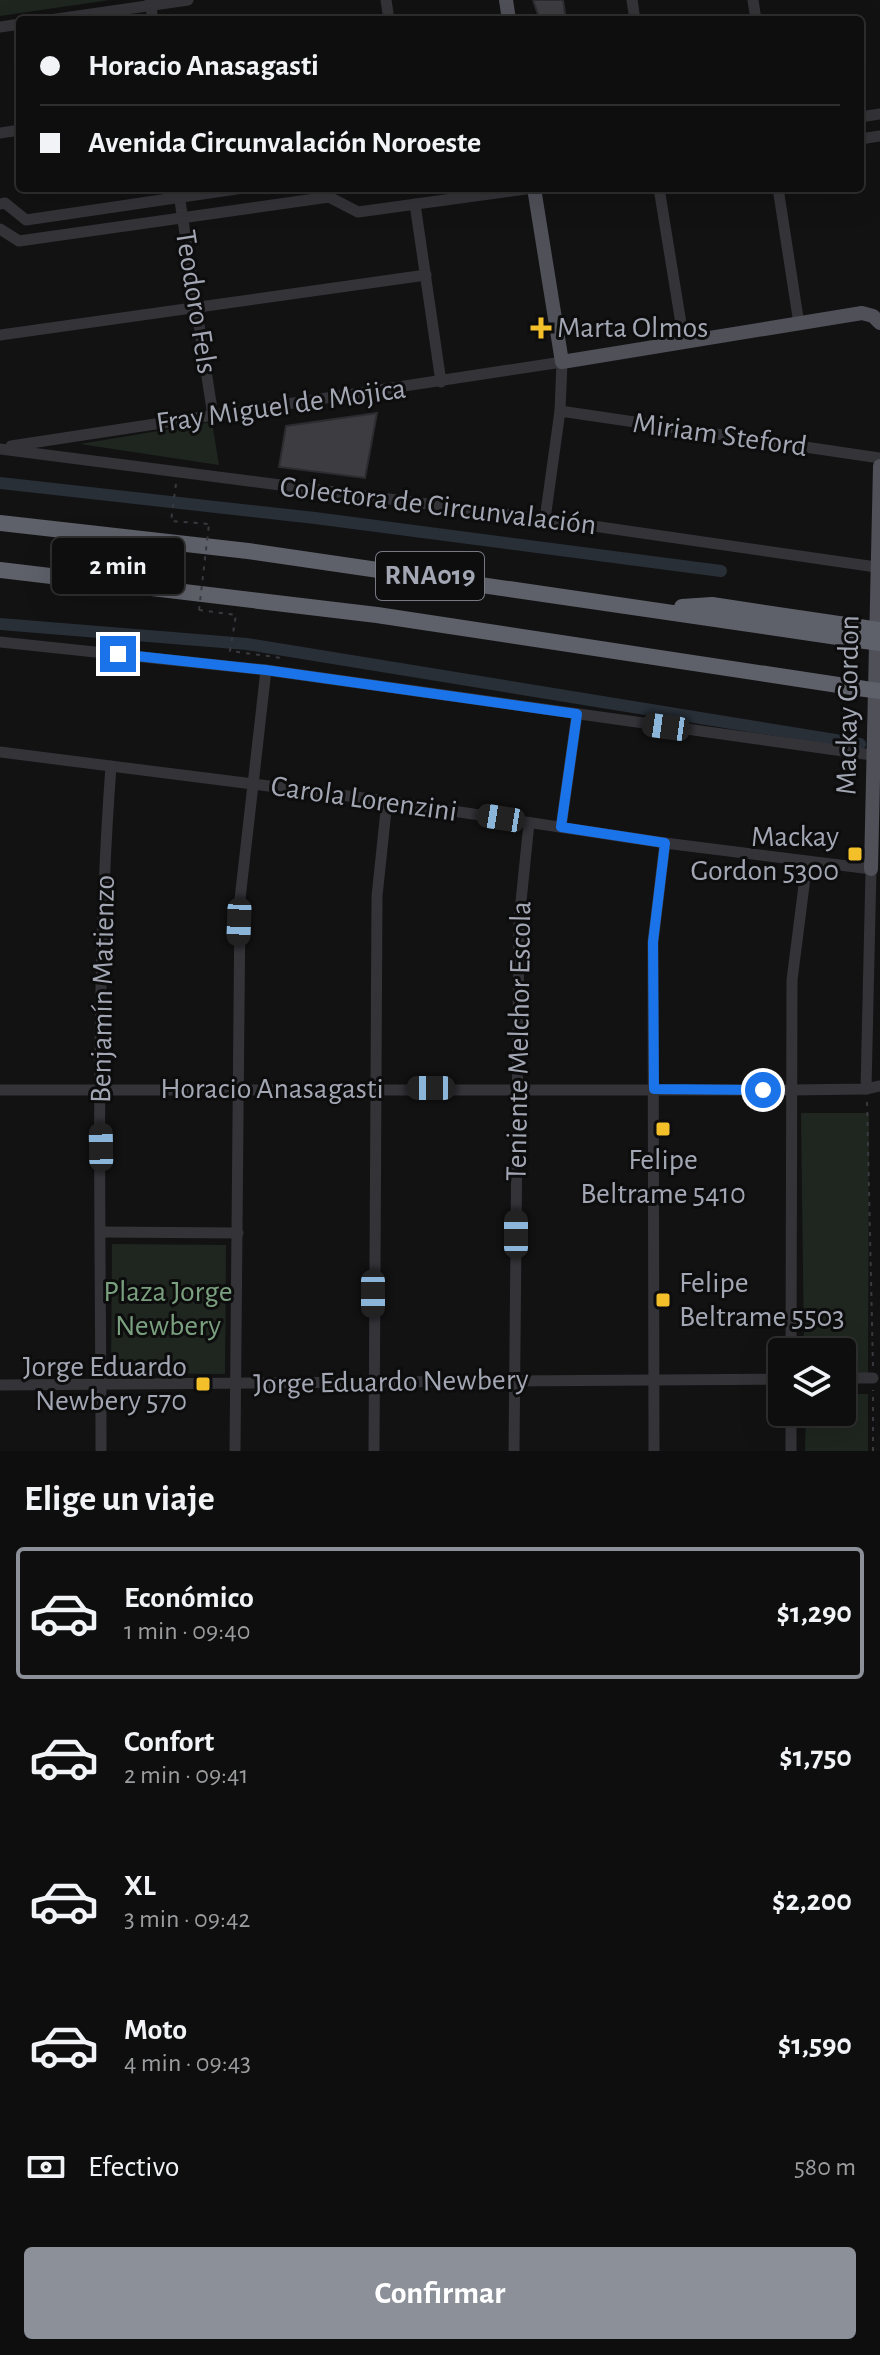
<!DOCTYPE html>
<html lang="es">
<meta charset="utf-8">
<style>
body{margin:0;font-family:"Alegreya Sans",sans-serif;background:#171717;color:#f1f3f6;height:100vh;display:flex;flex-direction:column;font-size:30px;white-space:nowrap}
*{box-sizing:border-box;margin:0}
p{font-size:26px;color:#9b9c9e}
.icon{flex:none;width:44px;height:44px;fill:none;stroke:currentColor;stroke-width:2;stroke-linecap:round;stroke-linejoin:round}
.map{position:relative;height:1451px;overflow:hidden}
.sheet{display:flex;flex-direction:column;background:#0e0e0e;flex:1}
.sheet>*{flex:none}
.banner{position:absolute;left:16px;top:16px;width:848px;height:176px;border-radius:8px;box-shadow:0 8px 32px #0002,0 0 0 2px #2e2e2e;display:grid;align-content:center;height:176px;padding:0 24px;background:#0e0e0e}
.buttons{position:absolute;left:768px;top:1338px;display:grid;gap:16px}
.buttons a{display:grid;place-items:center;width:88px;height:88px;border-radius:8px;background:#0e0e0e;box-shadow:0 8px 32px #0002,0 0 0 2px #2e2e2e;font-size:40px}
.end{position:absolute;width:36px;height:36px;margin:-18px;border:10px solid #1a73e8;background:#fff;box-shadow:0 0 0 4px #fff}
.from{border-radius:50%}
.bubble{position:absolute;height:56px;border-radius:8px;background:#0e0e0e;box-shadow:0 8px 32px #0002,0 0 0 2px #2e2e2e;font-size:26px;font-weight:700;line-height:56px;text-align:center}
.car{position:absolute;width:24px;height:48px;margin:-24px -12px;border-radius:10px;box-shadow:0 0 6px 2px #0007;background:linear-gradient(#222 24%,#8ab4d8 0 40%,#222 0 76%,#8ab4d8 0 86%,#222 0)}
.banner b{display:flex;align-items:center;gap:28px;height:76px;font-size:30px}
.banner b+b{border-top:2px solid #2e2e2e}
.banner i{width:20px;height:20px;background:#f1f3f6}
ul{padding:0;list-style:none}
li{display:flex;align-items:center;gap:24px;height:132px;margin:0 16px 12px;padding:0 8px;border:4px solid transparent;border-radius:8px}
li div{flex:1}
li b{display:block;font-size:30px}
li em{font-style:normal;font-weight:700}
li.on{border-color:#8c9099}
li>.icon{width:72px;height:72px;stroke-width:1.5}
h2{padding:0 24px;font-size:36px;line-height:96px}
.pay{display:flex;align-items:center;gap:20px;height:88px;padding:0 24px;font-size:30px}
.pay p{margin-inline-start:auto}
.cta{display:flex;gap:16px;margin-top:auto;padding:16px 24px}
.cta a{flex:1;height:92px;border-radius:8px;background:#8c9099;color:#fff;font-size:32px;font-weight:700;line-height:92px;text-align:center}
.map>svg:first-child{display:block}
.green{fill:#1e261f}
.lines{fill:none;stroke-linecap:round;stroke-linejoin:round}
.canal{stroke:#282f37;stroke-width:12}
.building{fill:#3c3c41;stroke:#2c2c30;stroke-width:2}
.path{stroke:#393a3f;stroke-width:2;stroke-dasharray:4 6;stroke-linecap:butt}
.minor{stroke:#333338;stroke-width:11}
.major{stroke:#4f5058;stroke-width:14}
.highway{stroke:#5f616a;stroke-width:16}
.path-bridge{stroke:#393a3f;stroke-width:2;stroke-dasharray:4 6;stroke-linecap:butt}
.highway-bridge{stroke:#5f616a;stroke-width:16}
.route{stroke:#1a73e8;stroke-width:10}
.poi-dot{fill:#f4c02a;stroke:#0d0d0e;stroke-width:3}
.labels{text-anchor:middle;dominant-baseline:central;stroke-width:6;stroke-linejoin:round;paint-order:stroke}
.shield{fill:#0d0d0e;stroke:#767982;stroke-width:2}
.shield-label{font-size:28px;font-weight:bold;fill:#a3a7b4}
.street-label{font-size:30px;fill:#a3a7b4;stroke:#0d0d0e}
.poi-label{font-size:30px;fill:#a3a7b4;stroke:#0d0d0e;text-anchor:start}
.park-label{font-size:30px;fill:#7aa07f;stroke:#0d0d0e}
</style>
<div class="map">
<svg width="880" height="1451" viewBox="0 0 880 1451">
<rect width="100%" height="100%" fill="#121213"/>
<g class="green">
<polygon points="0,0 110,0 0,16"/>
<polygon points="212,422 219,465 80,444"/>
<polygon points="801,1113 869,1113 868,1373 842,1373 842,1352 804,1352"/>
<polygon points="112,1244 226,1245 225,1374 111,1373"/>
<polygon points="842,1394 868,1394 868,1451 805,1451 806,1412 842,1412"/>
</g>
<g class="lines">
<g class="canal">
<polyline points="0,483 315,518 721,571"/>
<polyline points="0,624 247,644 860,744"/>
</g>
</g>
<g class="building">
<polygon points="533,0 563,0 566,20 540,20"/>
<polygon points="377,413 365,478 279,467 286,426"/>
</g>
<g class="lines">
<g class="path">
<polyline points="176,484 171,521 209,524"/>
<polyline points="199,610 236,615 230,651 282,658"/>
<polyline points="867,1102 873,1367"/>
<polyline points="873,1451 873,1390"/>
</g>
<g class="minor">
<polyline points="386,0 389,20"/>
<polyline points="632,0 635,20"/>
<polyline points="753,0 756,20"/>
<polyline points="150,1 153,20"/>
<polyline points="50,20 188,0"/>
<polyline points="0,27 20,24"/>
<polyline points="860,117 880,114"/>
<polyline points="0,133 20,130"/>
<polyline points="860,139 880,136"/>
<polyline points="178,188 213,416"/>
<polyline points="362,188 374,188"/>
<polyline points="659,188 684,342"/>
<polyline points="778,188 799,324"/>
<polyline points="0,204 5,203 26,220 243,188"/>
<polyline points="415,204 441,382"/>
<polyline points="0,229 19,241 329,197 358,212 533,188"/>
<polyline points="0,335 426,275"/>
<polyline points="560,411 880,458"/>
<polyline points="11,446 562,362 560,411 545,519"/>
<polyline points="0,449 545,519 876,567"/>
<polyline points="0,642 266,670 879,756"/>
<polyline points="0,752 387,801 665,843 871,869 866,1089"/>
<polyline points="561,827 577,714"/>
<polyline points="0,1090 791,1090 866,1089 880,1086"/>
<polyline points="102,1232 238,1233"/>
<polyline points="791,1352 792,980 807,862"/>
<polyline points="842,1378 873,1378"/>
<polyline points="0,1385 782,1379"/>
<polyline points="791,1412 791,1451"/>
<path d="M101,1451C101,1223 94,994 111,766"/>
<polyline points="235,1451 240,899 266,670"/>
<polyline points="374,1451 377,896 387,801"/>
<polyline points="514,1451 519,921 529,823"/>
<polyline points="654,1451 653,942 665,843"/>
</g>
<g class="major">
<polyline points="506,0 509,20"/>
<polyline points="534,188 562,362 862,313 873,316 880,323"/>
<polyline points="871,869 880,466"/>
</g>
<g class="highway">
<polyline points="0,523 248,551 858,640"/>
<polyline points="0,570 377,615 858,688"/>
<polyline points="682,607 712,605 859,627"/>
</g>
<polyline class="path-bridge" points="199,610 209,524"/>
<g class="highway-bridge">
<polyline points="859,627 880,630"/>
<polyline points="858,640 880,643"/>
<polyline points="858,688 880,691"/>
</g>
</g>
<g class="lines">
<polyline class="route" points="118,654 266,670 577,714 561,827 665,843 653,942 654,1089 763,1090"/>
</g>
<g class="poi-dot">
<path d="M537 316h8v8h8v8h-8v8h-8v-8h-8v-8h8z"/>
<rect x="847" y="846" width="16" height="16" rx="4"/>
<rect x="655" y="1121" width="16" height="16" rx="4"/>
<rect x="655" y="1292" width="16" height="16" rx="4"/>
<rect x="195" y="1376" width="16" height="16" rx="4"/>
</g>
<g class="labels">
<rect class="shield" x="376" y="552" width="108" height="48" rx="6"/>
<g class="shield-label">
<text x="430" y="576">RNA019</text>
</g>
<g class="street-label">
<text transform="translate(196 302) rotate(81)">Teodoro Fels</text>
<text transform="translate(281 406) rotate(-8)">Fray Miguel de Mojica</text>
<text transform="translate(720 435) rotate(8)">Miriam Steford</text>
<text transform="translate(438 506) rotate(7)">Colectora de Circunvalación</text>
<text transform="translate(848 705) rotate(-89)">Mackay Gordon</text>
<text transform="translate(364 799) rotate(8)">Carola Lorenzini</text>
<text transform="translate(103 989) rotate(-89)">Benjamín Matienzo</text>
<text transform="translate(519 1041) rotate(-89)">Teniente Melchor Escola</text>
<text x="272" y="1089">Horacio Anasagasti</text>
<text transform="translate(391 1382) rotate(-1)">Jorge Eduardo Newbery</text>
</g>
<g class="poi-label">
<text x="557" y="328">Marta Olmos</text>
<text x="839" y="837" text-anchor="end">Mackay<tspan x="839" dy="34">Gordon 5300</tspan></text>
<text x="663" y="1160" text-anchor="middle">Felipe<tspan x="663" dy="34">Beltrame 5410</tspan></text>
<text x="679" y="1283">Felipe<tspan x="679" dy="34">Beltrame 5503</tspan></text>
<text x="187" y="1367" text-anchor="end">Jorge Eduardo<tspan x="187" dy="34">Newbery 570</tspan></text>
</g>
<g class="park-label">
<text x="168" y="1292">Plaza Jorge<tspan x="168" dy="34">Newbery</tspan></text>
</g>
</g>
</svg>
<div class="buttons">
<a><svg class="icon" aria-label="layers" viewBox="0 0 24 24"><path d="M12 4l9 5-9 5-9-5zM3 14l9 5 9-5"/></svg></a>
</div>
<i class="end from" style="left:763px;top:1090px"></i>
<i class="end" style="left:118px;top:654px"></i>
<div class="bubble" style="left:52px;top:538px;width:132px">2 min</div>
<i class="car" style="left:666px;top:727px;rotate:278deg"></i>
<i class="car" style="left:501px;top:818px;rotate:279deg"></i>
<i class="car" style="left:239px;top:922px;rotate:182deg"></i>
<i class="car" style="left:431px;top:1088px;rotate:270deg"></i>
<i class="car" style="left:101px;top:1147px;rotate:359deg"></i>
<i class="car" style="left:516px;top:1234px;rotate:0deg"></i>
<i class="car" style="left:373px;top:1294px;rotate:180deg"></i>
<div class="banner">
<b><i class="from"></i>Horacio Anasagasti</b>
<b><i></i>Avenida Circunvalación Noroeste</b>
</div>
</div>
<section class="sheet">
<h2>Elige un viaje</h2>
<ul>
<li class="on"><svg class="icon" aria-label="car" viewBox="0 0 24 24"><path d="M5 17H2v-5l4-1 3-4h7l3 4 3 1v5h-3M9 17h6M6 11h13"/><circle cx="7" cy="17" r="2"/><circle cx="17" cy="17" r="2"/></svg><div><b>Económico</b><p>1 min · 09:40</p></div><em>$1,290</em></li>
<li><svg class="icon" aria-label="car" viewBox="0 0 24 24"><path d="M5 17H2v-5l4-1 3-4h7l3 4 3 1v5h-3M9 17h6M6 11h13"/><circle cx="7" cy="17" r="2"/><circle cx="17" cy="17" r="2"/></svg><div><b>Confort</b><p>2 min · 09:41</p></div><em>$1,750</em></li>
<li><svg class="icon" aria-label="car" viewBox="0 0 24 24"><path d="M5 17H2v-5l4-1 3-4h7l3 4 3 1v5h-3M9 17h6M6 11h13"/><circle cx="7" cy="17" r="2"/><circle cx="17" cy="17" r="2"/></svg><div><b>XL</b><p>3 min · 09:42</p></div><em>$2,200</em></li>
<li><svg class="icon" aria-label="car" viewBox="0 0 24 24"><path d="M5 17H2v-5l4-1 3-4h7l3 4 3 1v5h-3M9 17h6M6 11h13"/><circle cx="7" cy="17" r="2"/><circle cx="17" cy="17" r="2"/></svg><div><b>Moto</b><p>4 min · 09:43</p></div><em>$1,590</em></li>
</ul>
<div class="pay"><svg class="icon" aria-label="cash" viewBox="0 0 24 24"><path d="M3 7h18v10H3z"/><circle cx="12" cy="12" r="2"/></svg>Efectivo<p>580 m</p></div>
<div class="cta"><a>Confirmar</a></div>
</section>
